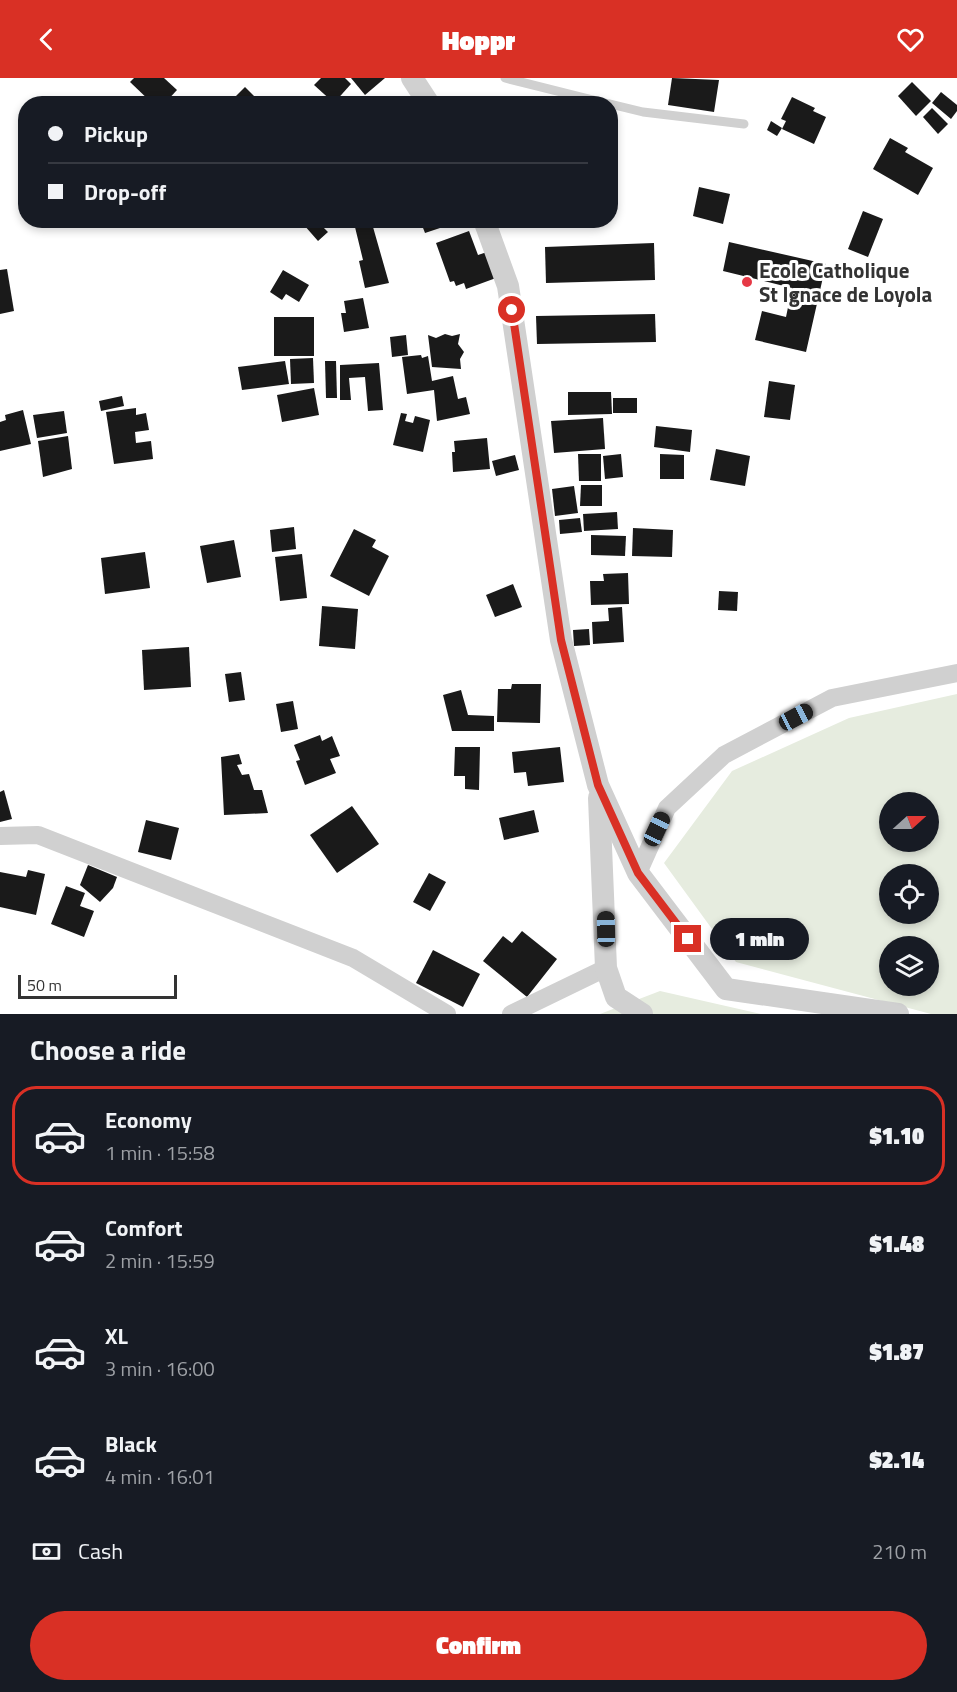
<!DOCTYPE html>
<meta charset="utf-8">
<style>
body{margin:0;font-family:"Titillium Web",sans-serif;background:#242831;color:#f1f3f6;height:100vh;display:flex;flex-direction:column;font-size:22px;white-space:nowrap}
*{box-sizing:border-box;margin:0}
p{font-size:20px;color:#9ea1a6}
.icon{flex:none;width:33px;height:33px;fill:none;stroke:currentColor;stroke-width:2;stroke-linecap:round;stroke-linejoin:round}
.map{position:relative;height:936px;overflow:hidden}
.sheet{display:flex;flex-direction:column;background:#171b24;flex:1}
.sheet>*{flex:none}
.top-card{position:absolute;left:18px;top:18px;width:600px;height:132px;border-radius:24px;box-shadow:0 3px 9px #0003;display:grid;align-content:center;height:132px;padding:0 30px;background:#171b24}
.needle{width:39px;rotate:69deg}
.fabs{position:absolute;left:879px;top:714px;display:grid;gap:12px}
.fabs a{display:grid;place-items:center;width:60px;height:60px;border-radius:50%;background:#171b24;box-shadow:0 3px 9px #0003;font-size:30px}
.scale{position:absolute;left:18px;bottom:15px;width:159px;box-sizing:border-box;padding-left:6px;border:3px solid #333;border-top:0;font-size:16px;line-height:21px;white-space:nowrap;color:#333;-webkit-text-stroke:4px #fff;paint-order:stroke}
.end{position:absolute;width:27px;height:27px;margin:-14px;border:8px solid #d93025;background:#fff;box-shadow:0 0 0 3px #fff}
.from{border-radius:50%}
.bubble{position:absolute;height:42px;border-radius:21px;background:#171b24;box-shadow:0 3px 9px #0003;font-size:20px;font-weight:800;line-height:42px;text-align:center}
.car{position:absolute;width:18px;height:36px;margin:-18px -9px;border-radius:8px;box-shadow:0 0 4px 2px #0007;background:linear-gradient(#222 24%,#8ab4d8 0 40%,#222 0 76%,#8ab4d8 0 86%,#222 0)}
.top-card b{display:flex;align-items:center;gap:21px;height:57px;font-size:22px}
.top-card b+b{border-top:2px solid #363941}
.top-card i{width:15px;height:15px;background:#f1f3f6}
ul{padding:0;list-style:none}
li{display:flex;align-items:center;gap:18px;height:99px;margin:0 12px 9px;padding:0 18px;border:3px solid transparent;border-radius:24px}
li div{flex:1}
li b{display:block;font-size:22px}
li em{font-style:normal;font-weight:800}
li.on{border-color:#d93025}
li>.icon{width:54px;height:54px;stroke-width:1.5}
h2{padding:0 30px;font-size:27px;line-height:72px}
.pay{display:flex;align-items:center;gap:15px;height:66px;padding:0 30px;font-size:22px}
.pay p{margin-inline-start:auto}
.cta{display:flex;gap:12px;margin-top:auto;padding:12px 30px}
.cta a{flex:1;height:69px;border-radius:36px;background:#d93025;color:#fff;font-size:24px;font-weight:800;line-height:69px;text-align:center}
header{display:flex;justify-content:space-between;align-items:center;height:78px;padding:0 30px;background:#d93025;color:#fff;font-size:27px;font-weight:800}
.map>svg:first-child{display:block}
.green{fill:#e6ecdf;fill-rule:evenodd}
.building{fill:#1a1a1a}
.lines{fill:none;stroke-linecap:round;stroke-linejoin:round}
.service{stroke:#d0d0d0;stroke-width:9}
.minor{stroke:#d0d0d0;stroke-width:18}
.tertiary{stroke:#d0d0d0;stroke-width:22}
.route{stroke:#d93025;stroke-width:8}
.poi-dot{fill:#e63946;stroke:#fff;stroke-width:2}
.labels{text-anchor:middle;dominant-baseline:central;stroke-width:6;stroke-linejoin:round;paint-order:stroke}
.poi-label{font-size:21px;font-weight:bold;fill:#333;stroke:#fff;text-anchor:start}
</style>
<header><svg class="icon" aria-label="back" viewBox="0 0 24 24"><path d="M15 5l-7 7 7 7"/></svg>Hoppr<svg class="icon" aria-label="heart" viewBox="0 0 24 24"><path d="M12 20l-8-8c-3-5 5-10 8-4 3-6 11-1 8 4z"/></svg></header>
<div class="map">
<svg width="957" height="936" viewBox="0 0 957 936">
<rect width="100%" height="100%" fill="#fff"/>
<g class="green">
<path d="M957,616V936H931L736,884L664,785L732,693L849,640ZM890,724H928V764H890ZM890,796H928V836H890ZM890,868H928V908H890Z"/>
<polygon points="660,913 761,936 600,936"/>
</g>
<g class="building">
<polygon points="134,0 164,0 177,12 164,26 153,26 130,4"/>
<polygon points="321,0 345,0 351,6 334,25 314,7"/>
<polygon points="351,0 385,0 365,17"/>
<polygon points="672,0 719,2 714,34 668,27"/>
<polygon points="912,4 931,23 916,38 898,18"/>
<polygon points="245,9 262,26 228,26"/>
<polygon points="941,14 957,27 957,33 951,41 932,25"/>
<polygon points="792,19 815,30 813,33 826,39 814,66 782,51 786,43 781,41"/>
<polygon points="932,30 948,46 938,56 923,39"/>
<polygon points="771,43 782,50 777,58 767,52"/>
<polygon points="890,60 908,70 905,74 933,90 918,117 873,91"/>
<polygon points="699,109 730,116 723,146 693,138"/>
<polygon points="863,133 883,141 868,179 848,171"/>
<polygon points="309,142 331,142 323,149 328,154 318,163 304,147"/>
<polygon points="363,142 371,142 389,205 365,210 359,183 363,182 354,145"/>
<polygon points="420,142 448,142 449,147 425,155"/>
<polygon points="469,153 478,177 487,174 496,200 466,211 464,205 456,208 454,203 450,204 436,165"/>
<polygon points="729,164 826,186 806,274 755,262 762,233 786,239 792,210 723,193"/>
<polygon points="654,165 655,202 546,205 545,169"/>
<polygon points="7,191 14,233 0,236 0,192"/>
<polygon points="283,192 309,207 299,224 286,216 282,222 270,214"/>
<polygon points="363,220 369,250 344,254 341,235 346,235 344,223"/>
<polygon points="655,236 656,264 537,266 536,238"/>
<rect x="274" y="239" width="40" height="39"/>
<polygon points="445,256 452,258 460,256 458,266 464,274 460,281 461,291 432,289 428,257 436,260"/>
<polygon points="406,257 408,277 392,279 390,259"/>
<polygon points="421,277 422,280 428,278 432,303 453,298 458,321 466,319 470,336 437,343 434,312 407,316 402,279"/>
<polygon points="313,280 314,305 291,306 290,281"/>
<polygon points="285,283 289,306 242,312 238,289"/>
<polygon points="325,283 336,283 337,320 326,320"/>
<polygon points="379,285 383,332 368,333 365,299 349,300 351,322 340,322 340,287"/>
<polygon points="769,303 795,307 790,342 764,339"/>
<polygon points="314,310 319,337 282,344 277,317"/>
<polygon points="568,314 611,314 612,336 568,337"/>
<polygon points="122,318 124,328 101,333 99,323"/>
<rect x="613" y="320" width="24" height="15"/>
<polygon points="136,330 136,337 146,335 149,352 135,354 136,365 151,363 153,381 114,386 106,334"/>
<polygon points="23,332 31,366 0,373 0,344 6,342 5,337"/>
<polygon points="64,333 67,355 37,360 33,337"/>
<polygon points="401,335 407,336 405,343 413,345 415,338 430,342 423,374 393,367"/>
<polygon points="603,340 605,371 554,375 551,343"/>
<polygon points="656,348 692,352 690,374 654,369"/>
<polygon points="68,358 72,391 43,399 38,363"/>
<polygon points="487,360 490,391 453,394 452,374 455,374 454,363"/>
<polygon points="716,371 750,378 745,408 710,402"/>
<polygon points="578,376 601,376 601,403 579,403"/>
<polygon points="621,376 623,399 605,401 603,378"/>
<polygon points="660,376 684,377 684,401 660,401"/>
<polygon points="515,377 519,392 496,398 492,383"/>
<polygon points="581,407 602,407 602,428 580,428"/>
<polygon points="574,408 578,435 555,438 552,411"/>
<polygon points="617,434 618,451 584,453 583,436"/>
<polygon points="580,440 582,454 560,456 559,442"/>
<polygon points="294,449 296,471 272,474 270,452"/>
<polygon points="633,450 673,452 672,479 632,478"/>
<polygon points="354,451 376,462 372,469 389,478 369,518 330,498"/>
<polygon points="591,457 626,458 625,478 591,477"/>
<polygon points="234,462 241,499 207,505 200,468"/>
<polygon points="145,474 150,510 105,516 101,480"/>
<polygon points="302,476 307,520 280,523 275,479"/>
<polygon points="628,495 629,526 591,527 590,503 604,503 603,496"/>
<polygon points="513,506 522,529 495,539 486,517"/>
<polygon points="719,513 738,514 737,533 718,532"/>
<polygon points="322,528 358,531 355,571 319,568"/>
<polygon points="622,529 624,564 593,566 592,544 609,543 608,530"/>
<polygon points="589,551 590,567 574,568 573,552"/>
<polygon points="189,569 191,609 144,612 142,572"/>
<polygon points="241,594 245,622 229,624 225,596"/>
<polygon points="512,606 541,606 540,645 497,644 498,611 511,611"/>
<polygon points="461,612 468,637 494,638 494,653 452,653 443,617"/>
<polygon points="293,623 298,651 281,654 276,626"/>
<polygon points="320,657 322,663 332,658 340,678 330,681 336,695 305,707 296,683 300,682 294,667"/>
<polygon points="455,669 480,669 479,712 465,711 465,698 454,698"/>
<polygon points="560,669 564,704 528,708 526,694 514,695 512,674"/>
<polygon points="239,676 242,686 237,687 242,697 249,696 254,712 262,712 268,735 224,737 221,679"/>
<polygon points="4,712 12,741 0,744 0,714"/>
<polygon points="352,728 379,766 337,795 310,757"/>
<polygon points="534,732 539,754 504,762 499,740"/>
<polygon points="146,742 179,750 171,782 138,774"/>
<polygon points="88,787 117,799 113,810 100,824 80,807"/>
<polygon points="28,792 45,796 36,837 0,829 0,794 26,799"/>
<polygon points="429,795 446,804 430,833 413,824"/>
<polygon points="66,808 85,815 80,828 94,833 84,859 51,846"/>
<polygon points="522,853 557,881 527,919 483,883 503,858 512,865"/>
<polygon points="433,872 480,896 463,929 416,905"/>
</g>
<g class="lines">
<g class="service">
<polyline points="505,0 609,26"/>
<polyline points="610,26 643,34 744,46"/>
</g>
<g class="minor">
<polyline points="0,758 38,757 353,880 447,936"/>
<polyline points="638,795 667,730 724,677 832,620 957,595"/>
<polyline points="511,936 606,890"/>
</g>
<g class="tertiary">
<polyline points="412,0 429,26"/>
<polyline points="484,142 508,208 561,562 598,707 638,795 726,911 898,936"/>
<polyline points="599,720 606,890 616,919 642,936"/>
</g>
</g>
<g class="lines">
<polyline class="route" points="512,232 561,562 598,707 638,795 688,861"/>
</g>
<circle class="poi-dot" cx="747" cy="204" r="6"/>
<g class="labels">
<g class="poi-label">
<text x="759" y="192">Ecole Catholique<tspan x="759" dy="24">St Ignace de Loyola</tspan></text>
</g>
</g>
</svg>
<div class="fabs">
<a><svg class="needle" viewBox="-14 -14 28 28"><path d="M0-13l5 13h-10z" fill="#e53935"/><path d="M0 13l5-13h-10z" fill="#9ea1a6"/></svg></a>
<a><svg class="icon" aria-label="locate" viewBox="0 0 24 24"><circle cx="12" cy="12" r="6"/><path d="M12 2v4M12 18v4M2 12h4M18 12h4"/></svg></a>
<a><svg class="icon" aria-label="layers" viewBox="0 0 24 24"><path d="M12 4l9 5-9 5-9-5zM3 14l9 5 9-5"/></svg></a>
</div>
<div class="scale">50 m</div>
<i class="end from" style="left:512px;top:232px"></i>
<i class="end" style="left:688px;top:861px"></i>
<div class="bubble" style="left:710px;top:840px;width:99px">1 min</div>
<i class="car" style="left:796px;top:639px;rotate:62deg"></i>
<i class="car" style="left:657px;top:751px;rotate:25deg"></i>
<i class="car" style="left:606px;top:851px;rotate:359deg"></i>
<div class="top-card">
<b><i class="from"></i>Pickup</b>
<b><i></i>Drop-off</b>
</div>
</div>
<section class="sheet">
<h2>Choose a ride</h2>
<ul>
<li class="on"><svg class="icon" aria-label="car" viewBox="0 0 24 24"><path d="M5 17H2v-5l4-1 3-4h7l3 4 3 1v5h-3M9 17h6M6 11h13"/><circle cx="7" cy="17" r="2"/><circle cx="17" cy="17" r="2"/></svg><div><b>Economy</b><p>1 min · 15:58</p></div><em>$1.10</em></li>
<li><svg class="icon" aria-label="car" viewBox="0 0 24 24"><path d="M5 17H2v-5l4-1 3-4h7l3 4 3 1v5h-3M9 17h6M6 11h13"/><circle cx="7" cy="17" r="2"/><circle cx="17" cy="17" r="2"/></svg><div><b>Comfort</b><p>2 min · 15:59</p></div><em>$1.48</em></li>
<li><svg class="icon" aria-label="car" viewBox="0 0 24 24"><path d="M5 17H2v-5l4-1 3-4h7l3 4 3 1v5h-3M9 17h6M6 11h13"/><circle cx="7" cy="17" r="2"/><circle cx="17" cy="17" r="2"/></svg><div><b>XL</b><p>3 min · 16:00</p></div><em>$1.87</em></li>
<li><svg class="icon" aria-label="car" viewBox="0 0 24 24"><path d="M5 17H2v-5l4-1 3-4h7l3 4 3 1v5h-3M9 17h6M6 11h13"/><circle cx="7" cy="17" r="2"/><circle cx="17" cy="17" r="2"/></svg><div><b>Black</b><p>4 min · 16:01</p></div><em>$2.14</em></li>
</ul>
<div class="pay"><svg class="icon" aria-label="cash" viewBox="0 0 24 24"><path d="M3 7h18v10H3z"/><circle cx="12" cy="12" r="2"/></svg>Cash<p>210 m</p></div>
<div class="cta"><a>Confirm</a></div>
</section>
